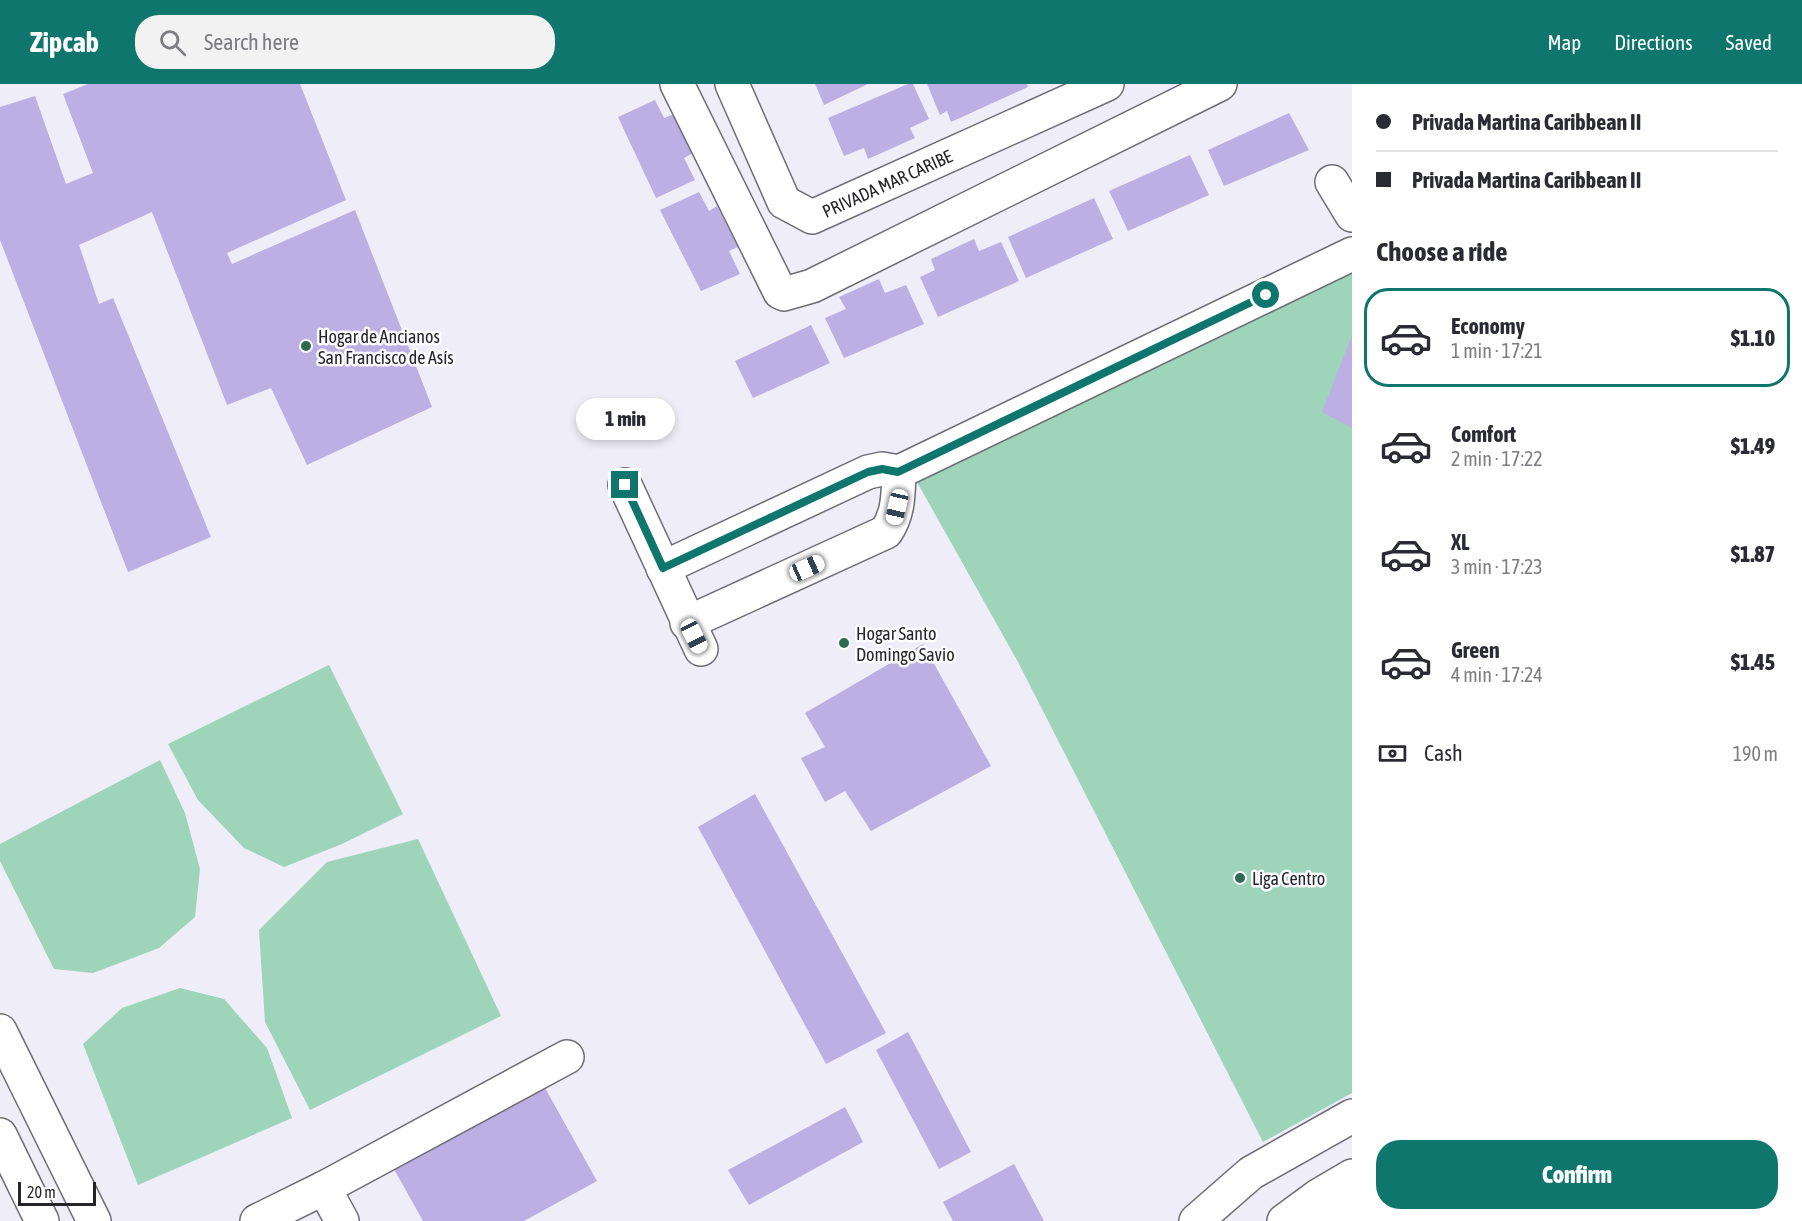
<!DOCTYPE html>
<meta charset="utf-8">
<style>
body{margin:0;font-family:"Asap Condensed",sans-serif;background:#f2f2f3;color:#2b2b33;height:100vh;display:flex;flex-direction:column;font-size:22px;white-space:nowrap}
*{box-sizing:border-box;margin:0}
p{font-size:20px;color:#7c7c81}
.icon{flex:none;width:33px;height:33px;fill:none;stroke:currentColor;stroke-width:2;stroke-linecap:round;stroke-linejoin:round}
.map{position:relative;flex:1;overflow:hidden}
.side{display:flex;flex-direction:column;background:#fff;width:450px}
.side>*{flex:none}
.hud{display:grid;align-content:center;height:132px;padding:0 24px;background:#fff}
.scale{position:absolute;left:18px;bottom:15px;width:78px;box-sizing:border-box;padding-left:6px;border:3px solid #262529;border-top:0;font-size:16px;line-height:21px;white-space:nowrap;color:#262529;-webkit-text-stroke:4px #fcfcfe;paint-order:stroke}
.end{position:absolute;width:27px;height:27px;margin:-14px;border:8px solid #0f766e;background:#fff;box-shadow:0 0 0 3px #fff}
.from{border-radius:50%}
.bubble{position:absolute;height:42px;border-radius:21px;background:#fff;box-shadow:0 3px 9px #0003;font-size:20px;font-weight:800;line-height:42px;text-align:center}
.car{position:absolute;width:18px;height:36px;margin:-18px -9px;border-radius:8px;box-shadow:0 0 4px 2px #0007;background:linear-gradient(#fff 24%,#345 0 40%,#fff 0 76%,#345 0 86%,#fff 0)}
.hud b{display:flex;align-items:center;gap:21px;height:57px;font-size:22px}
.hud b+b{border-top:2px solid #e1e1e2}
.hud i{width:15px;height:15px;background:#2b2b33}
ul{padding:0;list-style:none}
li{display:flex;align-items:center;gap:18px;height:99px;margin:0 12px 9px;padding:0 12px;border:3px solid transparent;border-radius:24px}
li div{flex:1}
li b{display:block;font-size:22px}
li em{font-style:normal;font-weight:800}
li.active{border-color:#0f766e}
li>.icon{width:54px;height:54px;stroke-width:1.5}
h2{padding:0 24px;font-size:27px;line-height:72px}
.pay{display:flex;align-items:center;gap:15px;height:66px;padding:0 24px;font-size:22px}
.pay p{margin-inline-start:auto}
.action{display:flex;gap:12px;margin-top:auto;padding:12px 24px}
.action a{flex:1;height:69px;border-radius:24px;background:#0f766e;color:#fff;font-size:24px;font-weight:800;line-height:69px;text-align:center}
header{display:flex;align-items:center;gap:36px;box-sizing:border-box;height:84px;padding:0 30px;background:#0f766e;color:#fff}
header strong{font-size:28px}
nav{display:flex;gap:33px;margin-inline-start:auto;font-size:21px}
.search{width:420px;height:54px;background:#f2f2f3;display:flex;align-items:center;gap:15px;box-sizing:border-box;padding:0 21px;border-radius:24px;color:#7c7c81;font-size:22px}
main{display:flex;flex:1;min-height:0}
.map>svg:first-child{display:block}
.green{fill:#9dd4ba}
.building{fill:#bcafe3}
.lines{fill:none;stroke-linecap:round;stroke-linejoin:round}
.minor-casing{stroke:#6e6c75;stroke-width:36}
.major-casing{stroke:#6e6c75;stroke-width:36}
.highway-casing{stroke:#6e6c75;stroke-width:36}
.minor{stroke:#fff;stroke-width:33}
.major{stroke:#fff;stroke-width:33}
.highway{stroke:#fff;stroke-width:33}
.route{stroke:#0f766e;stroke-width:8}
.poi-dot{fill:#306951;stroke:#fcfcfe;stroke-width:2}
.labels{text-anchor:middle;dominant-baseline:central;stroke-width:5;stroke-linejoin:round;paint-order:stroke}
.street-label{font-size:18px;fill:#262529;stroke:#fcfcfe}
.poi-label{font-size:18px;fill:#262529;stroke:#fcfcfe;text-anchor:start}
</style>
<header>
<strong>Zipcab</strong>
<div class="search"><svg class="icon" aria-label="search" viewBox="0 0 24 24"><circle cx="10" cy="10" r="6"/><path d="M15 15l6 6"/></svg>Search here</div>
<nav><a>Map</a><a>Directions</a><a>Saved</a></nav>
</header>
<main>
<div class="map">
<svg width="1352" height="1137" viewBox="0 0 1352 1137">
<rect width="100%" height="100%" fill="#efedf7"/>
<g class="green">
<polygon points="1352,185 1352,1009 1263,1058 1018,578 917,398 1182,266"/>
<polygon points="329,581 403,730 342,760 284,783 244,764 198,716 168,660"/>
<polygon points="160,676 185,729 200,785 195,833 159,864 93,889 54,885 0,777 0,760"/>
<polygon points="418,755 501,932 310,1026 265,938 259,846 327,778"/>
<polygon points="180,904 224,915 267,964 292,1034 138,1101 83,960 122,924"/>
</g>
<g class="building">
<polygon points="88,0 300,0 346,116 227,169 232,180 355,126 432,323 307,381 271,304 227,321 152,128 79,161 99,220 113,214 211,453 128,488 0,156 0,23 35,12 66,100 93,89 63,10"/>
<polygon points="815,0 868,0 824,21"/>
<polygon points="908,0 913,0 929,35 910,44 915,54 868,75 864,64 844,72 828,34"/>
<polygon points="927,0 1027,0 1028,3 951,38 947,27 940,31"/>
<polygon points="655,16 664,34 674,30 693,69 684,74 695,96 656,114 618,33"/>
<polygon points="1289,29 1309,66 1224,102 1208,66"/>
<polygon points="1190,71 1209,111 1128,147 1109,107"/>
<polygon points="699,108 709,127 717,122 738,163 729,167 740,190 701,207 660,126"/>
<polygon points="1094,114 1113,155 1026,194 1008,153"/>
<polygon points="974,155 979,167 1001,158 1019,197 938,233 920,193 935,186 931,175"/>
<polygon points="879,195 885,209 906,201 924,240 844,274 825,234 846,225 839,213"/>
<polygon points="811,241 830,279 753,314 735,277"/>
<polygon points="1352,251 1352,344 1322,328"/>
<polygon points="923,560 991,682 871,747 845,707 825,718 801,674 825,663 805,629"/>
<polygon points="755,710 886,949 826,980 698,743"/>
<polygon points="908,948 971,1068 939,1085 876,966"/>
<polygon points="540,995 597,1097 524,1137 423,1137 390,1078"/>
<polygon points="845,1023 863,1058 749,1121 728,1086"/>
<polygon points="1014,1080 1044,1137 953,1137 943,1118"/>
</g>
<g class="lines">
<defs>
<g id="minor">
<polyline points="677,0 780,208 784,210 812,202 1220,0"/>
<path id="s1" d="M732,0L784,118L812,133L1107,0"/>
<polyline points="1332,98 1352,131"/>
<polyline points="625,401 701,565"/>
<polyline points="663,484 868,388 882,385 899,388 1352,170"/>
<path d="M687,539L886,448C899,429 898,410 899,388"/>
<polyline points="324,1104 342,1137"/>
<polyline points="257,1137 324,1104 567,973"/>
</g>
<g id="major">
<polyline points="0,947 94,1137"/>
<polyline points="0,1051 42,1137"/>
</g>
<g id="highway">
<polyline points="1196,1137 1251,1089 1352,1032"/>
<polyline points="1284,1137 1318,1112 1352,1092"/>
<polyline points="1327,1137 1352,1121"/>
</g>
</defs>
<use href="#minor" class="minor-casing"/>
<use href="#major" class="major-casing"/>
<use href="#highway" class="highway-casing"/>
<use href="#minor" class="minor"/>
<use href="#major" class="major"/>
<use href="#highway" class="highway"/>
</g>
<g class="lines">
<polyline class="route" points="625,401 663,484 868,388 882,385 898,388 1266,211"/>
</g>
<g class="poi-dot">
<circle cx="306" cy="262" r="6"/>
<circle cx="844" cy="559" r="6"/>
<circle cx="1240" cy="794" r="6"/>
</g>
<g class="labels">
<g class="street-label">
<text stroke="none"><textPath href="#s1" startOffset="243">PRIVADA MAR CARIBE</textPath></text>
</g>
<g class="poi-label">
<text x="318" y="252">Hogar de Ancianos<tspan x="318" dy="21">San Francisco de Asís</tspan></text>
<text x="856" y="549">Hogar Santo<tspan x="856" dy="21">Domingo Savio</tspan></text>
<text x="1252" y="794">Liga Centro</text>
</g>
</g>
</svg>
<div class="scale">20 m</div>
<i class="end from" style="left:1266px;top:211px"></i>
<i class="end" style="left:625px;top:401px"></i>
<div class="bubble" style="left:576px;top:314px;width:99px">1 min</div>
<i class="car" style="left:897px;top:423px;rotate:193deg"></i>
<i class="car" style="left:807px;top:484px;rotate:66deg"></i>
<i class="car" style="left:694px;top:552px;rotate:153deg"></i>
</div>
<section class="side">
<div class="hud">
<b><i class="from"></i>Privada Martina Caribbean II</b>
<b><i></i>Privada Martina Caribbean II</b>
</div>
<h2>Choose a ride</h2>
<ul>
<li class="active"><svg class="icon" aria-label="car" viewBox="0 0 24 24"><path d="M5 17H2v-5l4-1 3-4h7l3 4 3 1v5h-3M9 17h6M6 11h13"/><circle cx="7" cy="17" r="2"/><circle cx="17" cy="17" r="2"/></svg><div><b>Economy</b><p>1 min · 17:21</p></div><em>$1.10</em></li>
<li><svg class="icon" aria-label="car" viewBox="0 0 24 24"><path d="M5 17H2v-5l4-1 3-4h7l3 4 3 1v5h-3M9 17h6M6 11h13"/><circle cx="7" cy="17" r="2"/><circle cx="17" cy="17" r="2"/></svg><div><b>Comfort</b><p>2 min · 17:22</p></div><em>$1.49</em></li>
<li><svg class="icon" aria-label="car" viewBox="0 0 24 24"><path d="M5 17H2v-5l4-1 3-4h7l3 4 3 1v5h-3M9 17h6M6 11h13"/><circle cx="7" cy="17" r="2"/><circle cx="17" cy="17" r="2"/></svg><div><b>XL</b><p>3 min · 17:23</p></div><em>$1.87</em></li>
<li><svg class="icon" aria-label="car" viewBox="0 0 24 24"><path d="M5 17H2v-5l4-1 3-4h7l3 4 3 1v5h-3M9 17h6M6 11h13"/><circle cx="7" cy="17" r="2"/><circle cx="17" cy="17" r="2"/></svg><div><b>Green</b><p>4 min · 17:24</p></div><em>$1.45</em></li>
</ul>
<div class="pay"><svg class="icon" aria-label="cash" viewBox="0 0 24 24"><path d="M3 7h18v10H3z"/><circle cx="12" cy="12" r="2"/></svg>Cash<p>190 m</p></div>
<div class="action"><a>Confirm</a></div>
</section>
</main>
